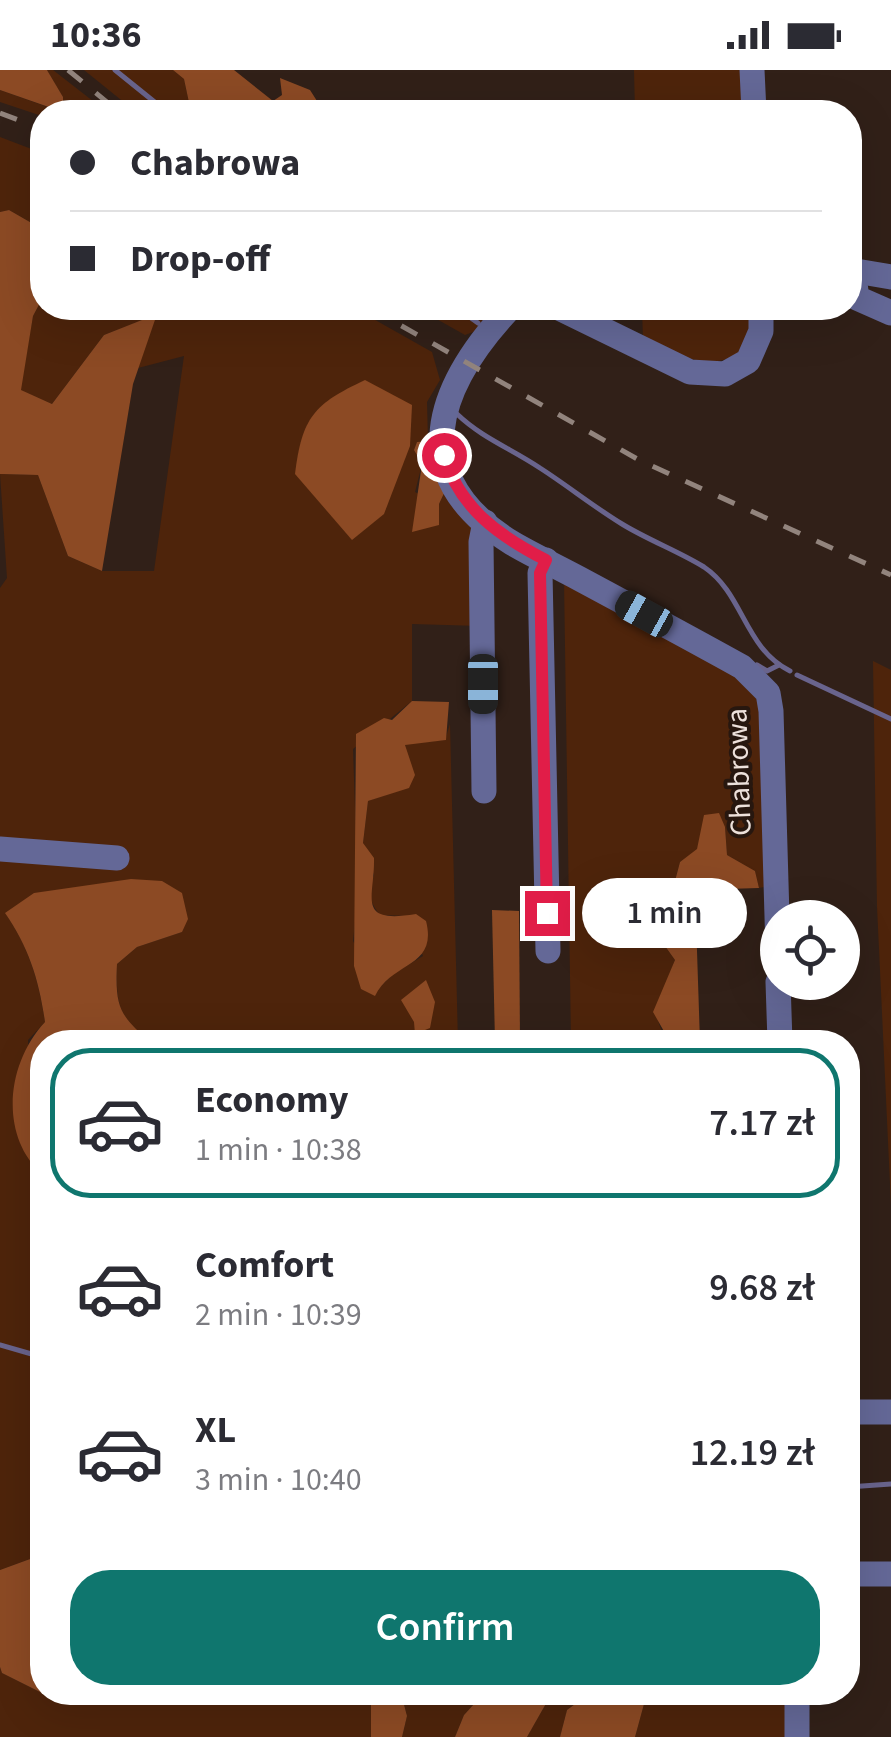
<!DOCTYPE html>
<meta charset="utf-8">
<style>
body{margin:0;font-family:"Source Sans 3",sans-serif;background:#f2f2f3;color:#2b2b33;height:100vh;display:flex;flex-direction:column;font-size:38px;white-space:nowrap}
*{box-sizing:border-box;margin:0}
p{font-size:32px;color:#7c7c81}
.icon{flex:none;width:55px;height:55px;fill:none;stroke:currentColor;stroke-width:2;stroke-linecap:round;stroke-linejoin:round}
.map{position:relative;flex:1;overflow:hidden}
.details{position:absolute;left:30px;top:960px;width:830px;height:675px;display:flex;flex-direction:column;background:#fff;border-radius:40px;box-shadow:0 10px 40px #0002}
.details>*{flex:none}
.guide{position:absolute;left:30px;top:30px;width:832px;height:220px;border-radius:40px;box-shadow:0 10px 40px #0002;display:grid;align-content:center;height:220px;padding:0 40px;background:#fff}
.buttons{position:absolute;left:760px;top:830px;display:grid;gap:20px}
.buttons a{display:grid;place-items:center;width:100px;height:100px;border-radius:50%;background:#fff;box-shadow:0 10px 40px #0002;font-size:50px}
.end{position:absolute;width:45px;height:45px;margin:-22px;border:12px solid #e11d48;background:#fff;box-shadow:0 0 0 5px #fff}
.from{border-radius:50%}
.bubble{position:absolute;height:70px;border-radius:35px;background:#fff;box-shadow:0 10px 40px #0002;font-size:32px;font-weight:600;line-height:70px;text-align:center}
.car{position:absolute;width:30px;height:60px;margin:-30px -15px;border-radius:12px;box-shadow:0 0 8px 2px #0007;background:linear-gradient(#222 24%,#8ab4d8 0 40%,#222 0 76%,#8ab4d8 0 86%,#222 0)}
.guide b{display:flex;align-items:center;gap:35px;height:95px;font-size:38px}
.guide b+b{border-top:2px solid #e1e1e2}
.guide i{width:25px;height:25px;background:#2b2b33}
ul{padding:18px 0 0;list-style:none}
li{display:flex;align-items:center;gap:30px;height:150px;margin:0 20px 15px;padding:0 20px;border:5px solid transparent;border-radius:40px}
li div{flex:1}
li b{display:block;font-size:38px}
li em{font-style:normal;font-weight:600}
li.on{border-color:#0f766e}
li>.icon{width:90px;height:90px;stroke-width:1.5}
.action{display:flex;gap:20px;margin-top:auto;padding:20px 40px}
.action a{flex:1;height:115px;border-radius:40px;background:#0f766e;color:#fff;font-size:40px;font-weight:600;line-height:115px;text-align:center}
.status{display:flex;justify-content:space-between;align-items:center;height:70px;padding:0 50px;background:#fff;direction:ltr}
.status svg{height:28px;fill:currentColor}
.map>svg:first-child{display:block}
.green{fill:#4e240b}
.forest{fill:#8c4a24}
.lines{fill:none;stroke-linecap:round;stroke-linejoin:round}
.stream{stroke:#69648d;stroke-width:5}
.minor{stroke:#646897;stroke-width:25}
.rail{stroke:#92847d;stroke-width:5;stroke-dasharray:18 18;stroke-linecap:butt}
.route{stroke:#e11d48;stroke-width:12}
.labels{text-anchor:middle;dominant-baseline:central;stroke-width:8;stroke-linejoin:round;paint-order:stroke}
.street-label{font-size:30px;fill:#ede1db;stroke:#27170f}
</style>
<div class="status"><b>10:36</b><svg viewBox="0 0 49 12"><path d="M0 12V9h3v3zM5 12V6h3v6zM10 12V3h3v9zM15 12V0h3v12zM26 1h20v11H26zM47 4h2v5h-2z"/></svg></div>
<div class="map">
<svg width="891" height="1667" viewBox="0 0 891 1667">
<rect width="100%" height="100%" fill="#312018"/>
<g class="green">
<polygon points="47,0 53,0 107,42 42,46 0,32 0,20 62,42 63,27"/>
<polygon points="84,0 173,0 184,9 191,42 136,42"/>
<polygon points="634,0 747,0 749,42 635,42"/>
<polygon points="0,67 42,83 42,159 9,140 0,142"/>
<path d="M42,229V238H354L432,282L440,310L427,332L428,371L417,372L414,380L422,394L415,422L439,434L446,419L479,458L480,556L412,554V631L353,679L358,825L353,871L379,918L393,904L423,886L408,846L380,845C369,832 367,820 374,805L363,773L368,731L409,717L405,674L445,670L450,654L458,972H151C118,946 116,936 117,894L137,877L182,862L6,844C29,878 39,911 45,952L28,970L34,1100L42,1104V1494L30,1489L0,1500V518L7,508L0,404L38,405L68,486L102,501H154L184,286L138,298L155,245L104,265L52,334L20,320L33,246Z"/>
<polygon points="417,238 493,238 481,259 465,265"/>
<path d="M642,238H756L742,282C706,304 679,283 643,270Z"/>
<path d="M564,510L690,576L753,619L762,643L769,816L759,818L755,801L727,785L725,757L701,765L697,780L680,792L660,869L675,890C666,920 644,944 670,972H571Z"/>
<polygon points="873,591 891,600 891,1135 877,836"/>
<polygon points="0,1597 2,1603 48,1626 371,1623 371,1667 0,1667"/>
<polygon points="401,1622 484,1623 464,1645 455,1667 402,1667 407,1646"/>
<polygon points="552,1623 590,1623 567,1640 560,1667 527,1667"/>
<polygon points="647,1623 787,1623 788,1667 635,1667"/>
</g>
<g class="forest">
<polygon points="0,0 47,0 63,27 63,42 0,20"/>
<polygon points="173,0 234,0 273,31 282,25 280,8 310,20 324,42 191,42 184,9"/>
<polygon points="9,140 42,159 42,229 33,246 21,320 52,334 104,265 157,244 133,314 102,501 68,486 38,405 0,404 0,142"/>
<path d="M365,310L412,335L410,376L384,444L352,470L295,404C302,347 314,334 365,310Z"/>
<polygon points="428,371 436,405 446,419 439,434 439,455 412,462 422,394 414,380 417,372"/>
<path d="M412,631L449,632L446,670L405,675L415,705L409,718L368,731L363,773L374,788C375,828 355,854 416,844L426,851C438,898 392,891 375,926L361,919L354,896L356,664L384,648L392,650Z"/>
<polygon points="719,743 725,757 727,785 755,801 759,818 695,820 700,972 670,972 653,942 675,890 660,869 661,829 675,811 680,792 697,779 704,745"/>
<path d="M131,809L162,811L182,823L188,849L182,862L137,877L117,894C115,936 119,946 151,972H42V1104C0,1067 5,995 45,952C39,910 29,878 5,843L34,823Z"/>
<polygon points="492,840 519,841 520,972 495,972"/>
<polygon points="426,910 435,932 430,958 415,964 414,952 401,930"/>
<polygon points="30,1489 42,1494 42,1622 59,1623 48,1626 2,1603 0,1597 0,1500"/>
<polygon points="371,1623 401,1623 407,1646 402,1667 371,1667"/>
<polygon points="484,1623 552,1622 552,1623 527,1667 455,1667 464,1645"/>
<polygon points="590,1623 647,1623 635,1667 560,1667 567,1640"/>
</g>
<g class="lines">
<g class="stream">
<polyline points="115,0 167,42"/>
<polyline points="457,238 478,253"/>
<path d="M457,344C482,368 512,379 540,398C568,416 594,437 622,454C648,470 678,481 704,497C744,524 744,578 790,601"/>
<polyline points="757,595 767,601 779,595"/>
<polyline points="797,605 891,649"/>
<polyline points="0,1275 42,1287"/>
<polyline points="848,1417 891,1414"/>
</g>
<g class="minor">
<polyline points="752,0 754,42"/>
<polyline points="850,200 891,207"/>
<polyline points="853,200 857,228 891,243"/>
<path d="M510,238C437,316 402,405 512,473C534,486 558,497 580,509C634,538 688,567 742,597L768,623L771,641L778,881"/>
<polyline points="559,238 690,302 725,304 748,291 761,261 761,238"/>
<polyline points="546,490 540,503 548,881"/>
<polyline points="484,721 481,472 485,452"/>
<polyline points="0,779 117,788"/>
<polyline points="778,912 780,972"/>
<polyline points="848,1342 891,1342"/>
<polyline points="848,1504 891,1504"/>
<polyline points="797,1622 797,1667"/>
</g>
<g class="rail">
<polyline points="68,0 119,42"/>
<polyline points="0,43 42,59"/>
<polyline points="370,238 639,390 891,505"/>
</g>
</g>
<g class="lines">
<path class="route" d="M444,385C459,438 499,466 546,490L540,503L547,843"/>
</g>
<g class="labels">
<g class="street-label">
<text transform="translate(739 702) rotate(-92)">Chabrowa</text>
</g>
</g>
</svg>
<div class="buttons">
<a><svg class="icon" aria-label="locate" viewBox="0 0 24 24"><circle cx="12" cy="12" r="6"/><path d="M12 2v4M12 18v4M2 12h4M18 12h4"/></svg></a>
</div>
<i class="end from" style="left:444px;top:385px"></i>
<i class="end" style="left:547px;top:843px"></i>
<div class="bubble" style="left:582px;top:808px;width:165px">1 min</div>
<i class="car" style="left:644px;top:544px;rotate:299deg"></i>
<i class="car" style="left:483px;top:614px;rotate:180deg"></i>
<div class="guide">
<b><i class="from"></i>Chabrowa</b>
<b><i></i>Drop-off</b>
</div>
<section class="details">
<ul>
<li class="on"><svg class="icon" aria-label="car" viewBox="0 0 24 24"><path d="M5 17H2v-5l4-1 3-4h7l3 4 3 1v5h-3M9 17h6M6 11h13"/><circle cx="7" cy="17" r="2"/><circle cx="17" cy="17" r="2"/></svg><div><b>Economy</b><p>1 min · 10:38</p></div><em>7.17 zł</em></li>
<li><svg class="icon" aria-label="car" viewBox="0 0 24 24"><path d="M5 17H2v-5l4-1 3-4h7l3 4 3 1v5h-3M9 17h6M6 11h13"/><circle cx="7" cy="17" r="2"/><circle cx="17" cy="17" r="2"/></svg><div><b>Comfort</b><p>2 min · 10:39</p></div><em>9.68 zł</em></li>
<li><svg class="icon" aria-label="car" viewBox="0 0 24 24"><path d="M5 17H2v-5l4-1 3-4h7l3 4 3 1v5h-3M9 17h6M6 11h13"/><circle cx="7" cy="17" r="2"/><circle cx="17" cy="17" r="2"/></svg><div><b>XL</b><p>3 min · 10:40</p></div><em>12.19 zł</em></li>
</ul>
<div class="action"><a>Confirm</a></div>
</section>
</div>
